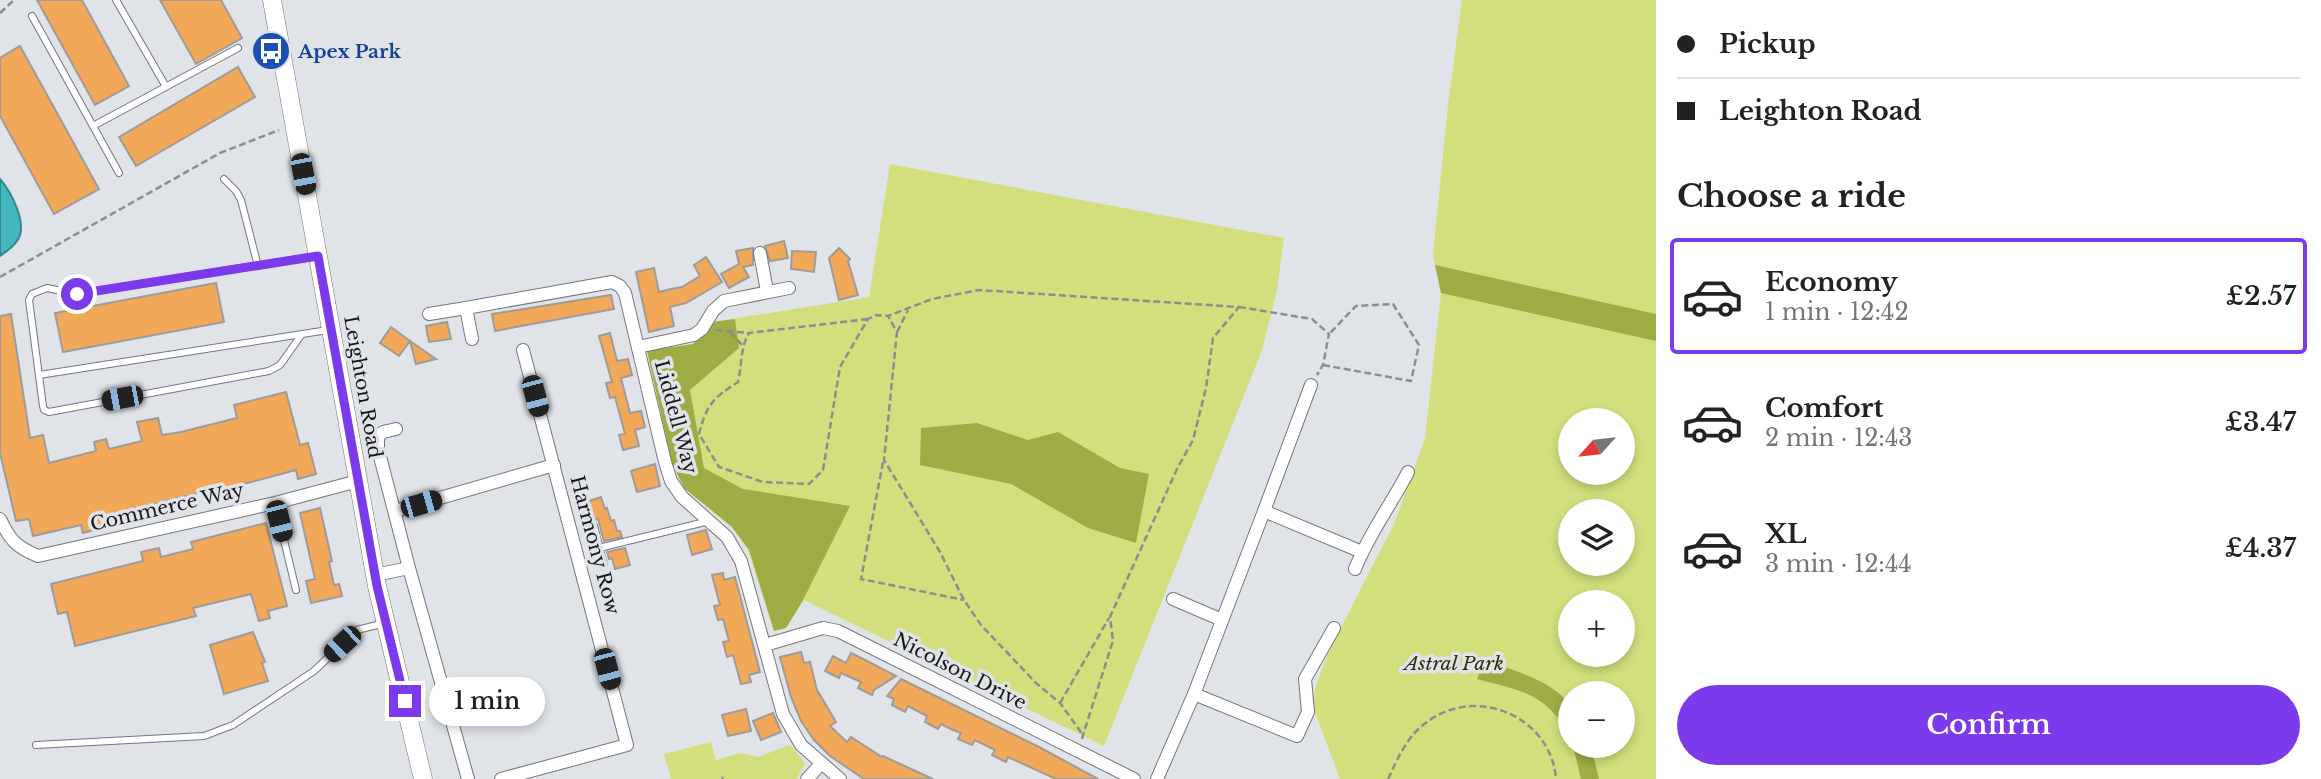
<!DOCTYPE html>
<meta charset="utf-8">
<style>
body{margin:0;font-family:"Libre Baskerville",serif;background:#f2f2f2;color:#222;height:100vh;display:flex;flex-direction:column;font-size:26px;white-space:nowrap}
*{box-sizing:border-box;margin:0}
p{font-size:23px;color:#767676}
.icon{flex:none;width:38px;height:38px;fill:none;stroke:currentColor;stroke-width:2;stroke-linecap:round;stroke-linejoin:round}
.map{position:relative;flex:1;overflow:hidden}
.details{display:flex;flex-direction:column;background:#fff;width:665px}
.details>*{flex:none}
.top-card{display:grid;align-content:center;height:154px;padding:0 21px;background:#fff}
.needle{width:46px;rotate:243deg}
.buttons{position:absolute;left:1558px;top:408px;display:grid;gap:14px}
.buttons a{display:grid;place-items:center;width:77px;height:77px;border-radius:50%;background:#fff;box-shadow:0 4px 10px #0003;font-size:35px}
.end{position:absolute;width:32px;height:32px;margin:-16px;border:9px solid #7c3aed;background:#fff;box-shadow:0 0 0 4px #fff}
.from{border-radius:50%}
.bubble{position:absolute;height:49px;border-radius:24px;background:#fff;box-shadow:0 4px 10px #0003;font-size:23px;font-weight:600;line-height:49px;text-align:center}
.car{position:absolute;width:21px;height:42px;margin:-21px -10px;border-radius:9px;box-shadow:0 0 5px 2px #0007;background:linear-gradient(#222 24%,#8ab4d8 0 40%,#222 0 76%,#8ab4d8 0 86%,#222 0)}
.top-card b{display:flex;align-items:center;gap:24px;height:66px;font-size:26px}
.top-card b+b{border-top:2px solid #e0e0e0}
.top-card i{width:18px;height:18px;background:#222}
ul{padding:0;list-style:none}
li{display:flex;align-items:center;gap:21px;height:116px;margin:0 14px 10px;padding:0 7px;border:4px solid transparent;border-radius:7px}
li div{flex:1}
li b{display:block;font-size:26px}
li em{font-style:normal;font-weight:600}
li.on{border-color:#7c3aed}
li>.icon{width:63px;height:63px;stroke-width:1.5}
h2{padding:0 21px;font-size:32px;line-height:84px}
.primary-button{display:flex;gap:14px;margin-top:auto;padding:14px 21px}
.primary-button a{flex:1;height:80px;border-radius:42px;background:#7c3aed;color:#fff;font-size:28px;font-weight:600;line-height:80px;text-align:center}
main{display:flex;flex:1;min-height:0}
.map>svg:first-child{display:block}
.green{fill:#d2df7c;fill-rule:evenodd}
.forest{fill:#9fac44}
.water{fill:#43b7c0;stroke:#36878e;stroke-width:2}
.building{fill:#f1a858;stroke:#9f9b98;stroke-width:2}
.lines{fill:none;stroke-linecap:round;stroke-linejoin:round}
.lane-casing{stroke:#74767a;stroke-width:8}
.street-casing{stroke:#74767a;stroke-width:14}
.secondary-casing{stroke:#74767a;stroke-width:19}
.path{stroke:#8b8d91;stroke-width:2.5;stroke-dasharray:7 3.5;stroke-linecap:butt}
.lane{stroke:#fff;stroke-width:6}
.street{stroke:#fff;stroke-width:12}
.secondary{stroke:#fff;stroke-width:18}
.route{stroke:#7c3aed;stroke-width:9}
.labels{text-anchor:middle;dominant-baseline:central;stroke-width:7;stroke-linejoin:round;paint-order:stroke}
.transit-label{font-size:19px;font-weight:bold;fill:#164399;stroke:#e0e3e8;text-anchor:start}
.street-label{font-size:19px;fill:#17181a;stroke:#e0e3e8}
.park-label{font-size:19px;font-style:italic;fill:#2b2f03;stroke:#e0e3e8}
</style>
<main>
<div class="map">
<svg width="1656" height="779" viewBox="0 0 1656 779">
<rect width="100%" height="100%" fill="#e0e3e8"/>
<g class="green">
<path d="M1462,0H1656V779H1340L1313,707L1315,689L1328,653L1394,524L1425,439L1441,293L1433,255L1448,105ZM1570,420H1622V472H1570ZM1570,511H1622V564H1570ZM1570,602H1622V654H1570ZM1570,693H1622V746H1570Z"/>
<polygon points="890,164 1284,238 1277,291 1262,350 1104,746 804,600 786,628 774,631 748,550 732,527 684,488 672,463 647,351 693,344 713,322 869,297"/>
<polygon points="711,742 716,760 740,753 758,757 790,745 805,763 797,779 671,779 664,754"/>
</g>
<g class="forest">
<polygon points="1435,265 1656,314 1656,341 1441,293"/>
<polygon points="735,319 739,348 690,390 704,468 743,489 850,506 803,600 786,628 774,631 749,550 732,527 684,488 672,463 647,351 693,344 713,322"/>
<polygon points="977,423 1028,440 1058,432 1120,468 1149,474 1136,543 1088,528 1011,484 920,465 921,428"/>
<path d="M1485,660C1507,668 1556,682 1568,704C1572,712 1570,728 1570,737C1546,693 1522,691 1477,679Z"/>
<polygon points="1573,746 1591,746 1599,779 1581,779"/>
</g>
<path class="water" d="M0,179C11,192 29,225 17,241C13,247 6,252 0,256Z"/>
<g class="building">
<polygon points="37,0 82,0 129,86 95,105"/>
<polygon points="160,0 221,0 242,38 196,64"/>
<polygon points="20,46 99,189 54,214 0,116 0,58"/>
<polygon points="238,67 255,97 136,166 119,137"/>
<polygon points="784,241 788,258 770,261 765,246"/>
<polygon points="753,248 753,265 743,267 749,277 729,288 721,274 739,264 736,251"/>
<polygon points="839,248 850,259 848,261 858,295 839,300 829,258"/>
<polygon points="792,251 816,252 814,272 791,269"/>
<polygon points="706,257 722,282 686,303 670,307 674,326 649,332 636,272 654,268 659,292 671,289 682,287 700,276 694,265"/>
<polygon points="216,283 224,322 63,352 55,313"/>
<polygon points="611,295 614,309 495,331 492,314"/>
<polygon points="11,314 30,438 43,435 49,463 96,451 94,442 106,439 109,449 142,441 137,422 158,418 162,435 181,432 237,418 234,405 286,392 300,445 308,443 316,474 298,479 296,470 206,494 206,491 125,511 127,520 104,525 105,527 83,533 81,525 33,536 29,519 16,521 0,453 0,316"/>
<polygon points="447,322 451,339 429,342 426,326"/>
<polygon points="391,327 410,341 436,359 416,364 410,341 399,356 380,343"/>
<polygon points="610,333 617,361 628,359 632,375 621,378 630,413 641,411 645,427 635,430 639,446 623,450 619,435 625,434 615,397 610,398 606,383 612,382 599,336"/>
<polygon points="655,464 660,486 637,492 631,471"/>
<polygon points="601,497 605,509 607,508 611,521 614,520 617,531 620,531 622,537 604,541 598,519 594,520 589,501"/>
<polygon points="320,508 332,561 329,562 334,585 339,584 342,596 311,603 306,581 315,579 300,513"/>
<polygon points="266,523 287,606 268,611 270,618 259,621 251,594 193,608 196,616 75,646 67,612 58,614 51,584 143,561 141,552 159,548 161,557 193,549 191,542"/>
<polygon points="706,530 712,549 692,555 687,535"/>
<polygon points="625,548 630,565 615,569 612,558 609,559 607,552"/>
<polygon points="723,573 724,580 735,577 760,672 749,675 751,682 741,684 733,655 727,657 723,642 729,641 723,619 718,620 714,606 720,605 712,575"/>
<polygon points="253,632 265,662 262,663 268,681 224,694 210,645"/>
<polygon points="801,652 804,663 810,662 817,690 836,722 830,726 847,742 851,737 882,757 883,756 933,779 864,779 830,756 814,740 801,721 791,697 780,657"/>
<polygon points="851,653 871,663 896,676 874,690 872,695 858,688 861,682 841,673 839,678 825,671 833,656 846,663"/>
<polygon points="901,679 1039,747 1098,779 1056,779 1008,757 1006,762 992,755 995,750 975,740 972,745 958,739 961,733 951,729 941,724 938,729 925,722 927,716 908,706 905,712 892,705 894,699 887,696"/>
<polygon points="746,709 751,731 728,736 722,715"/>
<polygon points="773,713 781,732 761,740 753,721"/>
</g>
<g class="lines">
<defs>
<g id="lane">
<polyline points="116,0 165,85"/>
<polyline points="32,16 119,173"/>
<polyline points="93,126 238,48"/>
<polyline points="224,179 236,191 241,200 258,266"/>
<polyline points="302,334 280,365 269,371 49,412 44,410 43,406 29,300 32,294 47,288 77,294 317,256"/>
<polyline points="39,375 328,330"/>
<polyline points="275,503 296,590"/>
<polyline points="594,526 604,566"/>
<polyline points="599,548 709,521"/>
<polyline points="36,745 204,736 233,725 314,671 357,630 385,623"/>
</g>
<g id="street">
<polyline points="760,253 767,291"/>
<polyline points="429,314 466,308"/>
<polyline points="472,339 466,308 612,282 620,286 625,293 665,462 671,481 682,497 727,537 741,561 783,714 801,745 840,779"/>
<polyline points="638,347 694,335 702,329 713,311 724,301 789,288"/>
<polyline points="396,429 383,432 378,437 378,449 409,568 468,779"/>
<polyline points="395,511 554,465"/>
<polyline points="1264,511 1311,385"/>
<path d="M0,519C10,540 16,547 38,556L275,503L358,481"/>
<path d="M1355,569C1368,535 1391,505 1408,472"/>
<polyline points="375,575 409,568"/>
<polyline points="1173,599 1222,620"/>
<polyline points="765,645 823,628 838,631 1134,779"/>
<polyline points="1194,694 1297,736 1308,712 1305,679 1334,628"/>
<polyline points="501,779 627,745 523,350"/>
<polyline points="807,779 821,764"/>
<polyline points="1157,779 1194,694 1264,511 1362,552"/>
</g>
<polyline id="secondary" points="272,0 377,586 423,779"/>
</defs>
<use href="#lane" class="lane-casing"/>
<use href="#street" class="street-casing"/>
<use href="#secondary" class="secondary-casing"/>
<g class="path">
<polyline points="0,13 14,0"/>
<polyline points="0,277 220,153 279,130"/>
<polyline points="1239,307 1312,319 1329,334 1323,365 1317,375"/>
<path d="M868,319L749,333C740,348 742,365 738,382C712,399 707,404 699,434L719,467L763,482L809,484L823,470L840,367L868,319L876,315L888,316"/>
<polyline points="716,330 748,333"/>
<polyline points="730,332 742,345"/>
<polyline points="897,332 908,310"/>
<polyline points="1323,365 1411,381 1419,345 1393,304 1356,306 1329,334"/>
<polyline points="883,462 861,579 964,600"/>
<polyline points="1060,703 1109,618"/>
<polyline points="1082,739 1083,735 1113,641 1110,617 1177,469 1193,440 1206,388 1213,338 1239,307 979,290 932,299 888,316 897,332 884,460 940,552 964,600 981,625 1036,683 1060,703 1083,735"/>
<polyline points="722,779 723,777"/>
<path d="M1388,779C1398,758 1407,736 1427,722C1476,685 1551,716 1556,779"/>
</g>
<use href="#lane" class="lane"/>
<use href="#street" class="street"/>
<use href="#secondary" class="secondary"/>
</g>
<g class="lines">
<polyline class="route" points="77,294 318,256 377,586 405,701"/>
</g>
<defs>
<symbol id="bus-disc" viewBox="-11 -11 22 22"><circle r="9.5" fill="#1a4fb4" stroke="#e0e3e8"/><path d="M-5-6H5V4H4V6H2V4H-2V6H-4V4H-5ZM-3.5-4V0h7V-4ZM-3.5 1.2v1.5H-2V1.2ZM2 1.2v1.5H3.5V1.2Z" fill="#fff"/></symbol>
</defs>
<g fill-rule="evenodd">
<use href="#bus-disc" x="249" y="29" width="44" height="44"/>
</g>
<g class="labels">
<g class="transit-label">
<text x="298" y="51">Apex Park</text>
</g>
<g class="street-label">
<text transform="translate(363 387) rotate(80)">Leighton Road</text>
<text transform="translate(676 417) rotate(75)">Liddell Way</text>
<text transform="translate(167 507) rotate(-13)">Commerce Way</text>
<text transform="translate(595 545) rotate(75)">Harmony Row</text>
<text transform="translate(960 671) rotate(27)">Nicolson Drive</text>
</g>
<g class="park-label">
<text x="1454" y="663">Astral Park</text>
</g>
</g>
</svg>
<div class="buttons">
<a><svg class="needle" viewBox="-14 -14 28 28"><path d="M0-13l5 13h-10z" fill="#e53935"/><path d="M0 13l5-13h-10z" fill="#767676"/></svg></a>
<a><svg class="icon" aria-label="layers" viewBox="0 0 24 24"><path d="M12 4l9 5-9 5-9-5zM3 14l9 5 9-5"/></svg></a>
<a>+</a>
<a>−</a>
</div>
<i class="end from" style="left:77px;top:294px"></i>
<i class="end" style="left:405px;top:701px"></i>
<div class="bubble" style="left:429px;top:677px;width:116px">1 min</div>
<i class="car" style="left:303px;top:174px;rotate:169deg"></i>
<i class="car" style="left:535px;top:396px;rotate:165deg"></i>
<i class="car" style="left:122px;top:398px;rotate:259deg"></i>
<i class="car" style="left:421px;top:504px;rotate:74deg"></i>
<i class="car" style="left:279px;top:521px;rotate:166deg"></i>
<i class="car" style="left:342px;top:644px;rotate:227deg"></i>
<i class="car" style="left:607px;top:669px;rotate:165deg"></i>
</div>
<section class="details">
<div class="top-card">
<b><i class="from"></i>Pickup</b>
<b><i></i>Leighton Road</b>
</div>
<h2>Choose a ride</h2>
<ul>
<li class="on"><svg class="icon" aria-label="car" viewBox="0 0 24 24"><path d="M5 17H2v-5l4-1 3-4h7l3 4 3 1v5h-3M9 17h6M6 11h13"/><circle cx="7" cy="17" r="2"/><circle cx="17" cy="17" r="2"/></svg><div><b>Economy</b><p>1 min · 12:42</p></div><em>£2.57</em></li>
<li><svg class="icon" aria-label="car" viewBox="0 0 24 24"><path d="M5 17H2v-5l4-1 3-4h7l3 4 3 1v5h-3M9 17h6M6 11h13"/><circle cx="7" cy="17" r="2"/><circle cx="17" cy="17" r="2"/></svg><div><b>Comfort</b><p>2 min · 12:43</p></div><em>£3.47</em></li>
<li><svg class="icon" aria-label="car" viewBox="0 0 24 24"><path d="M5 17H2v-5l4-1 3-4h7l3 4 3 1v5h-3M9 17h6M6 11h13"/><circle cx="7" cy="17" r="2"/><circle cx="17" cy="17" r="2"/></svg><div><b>XL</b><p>3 min · 12:44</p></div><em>£4.37</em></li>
</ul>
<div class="primary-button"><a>Confirm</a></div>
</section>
</main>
